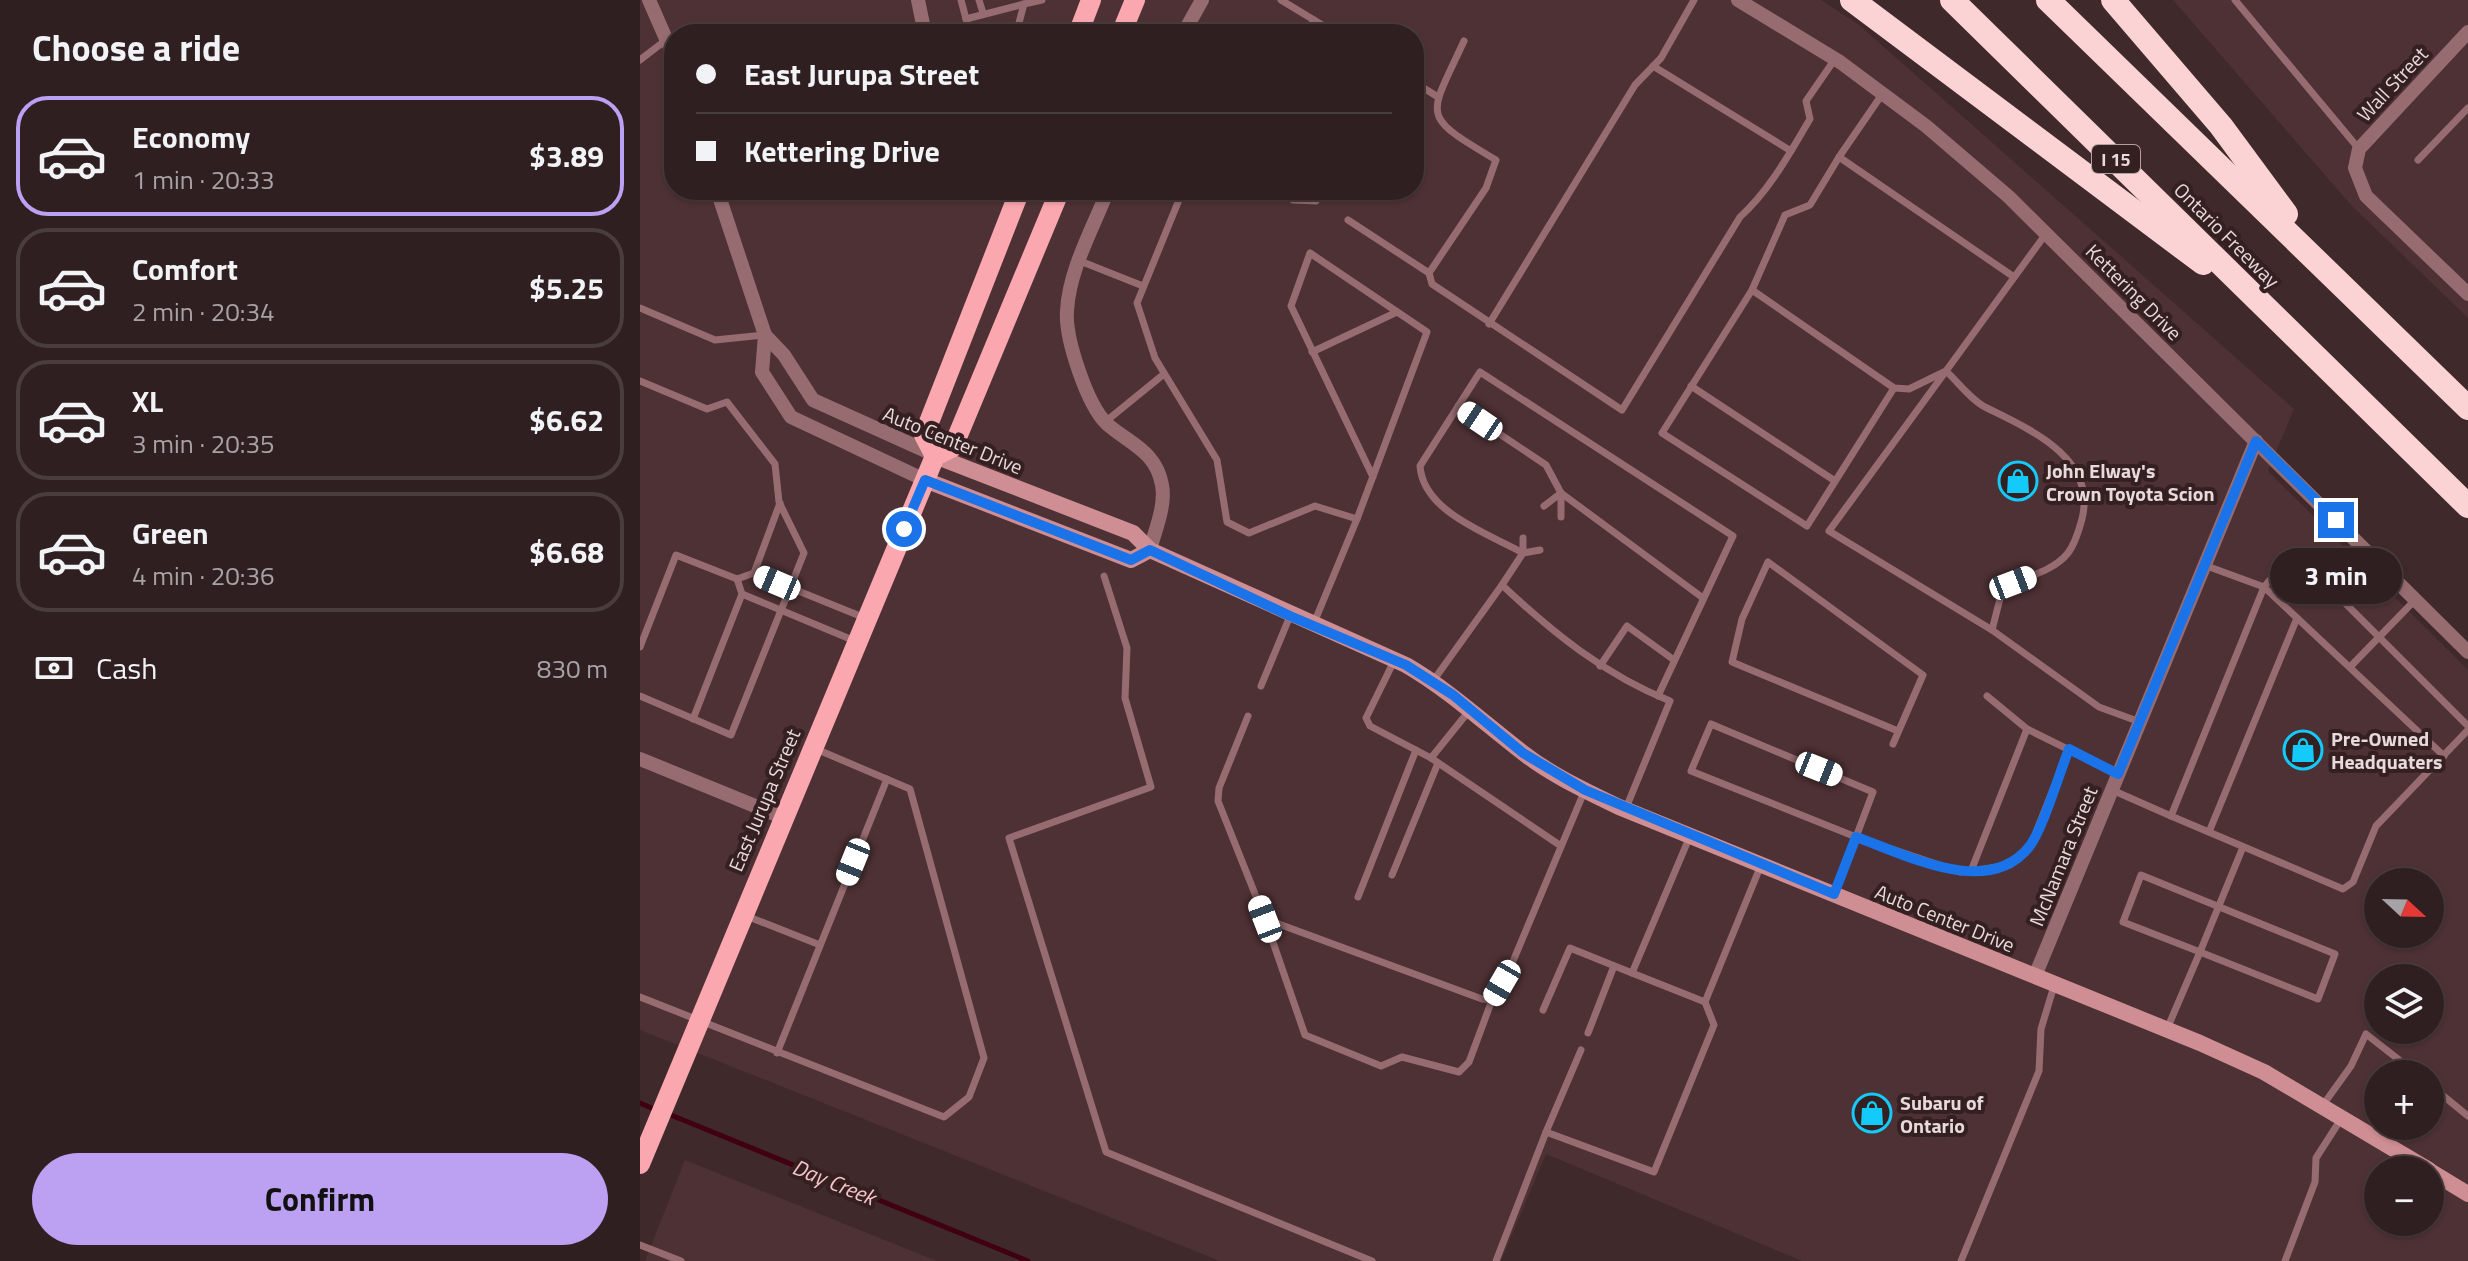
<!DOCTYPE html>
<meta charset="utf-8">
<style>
body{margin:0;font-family:"Titillium Web",sans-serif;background:#372729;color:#f1f3f6;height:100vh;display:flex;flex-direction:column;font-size:30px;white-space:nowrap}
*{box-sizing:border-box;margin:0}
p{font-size:26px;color:#a7a2a5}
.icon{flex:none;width:44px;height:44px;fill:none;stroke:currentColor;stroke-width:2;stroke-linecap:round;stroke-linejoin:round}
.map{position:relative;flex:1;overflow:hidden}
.drawer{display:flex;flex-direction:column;background:#2f1f20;width:640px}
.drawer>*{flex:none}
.hud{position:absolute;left:24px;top:24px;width:760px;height:176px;border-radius:32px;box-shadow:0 2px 6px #0004,0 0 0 2px #4a3d3e;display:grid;align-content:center;height:176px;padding:0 32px;background:#2f1f20}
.needle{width:52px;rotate:112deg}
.buttons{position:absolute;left:1724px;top:868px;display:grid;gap:16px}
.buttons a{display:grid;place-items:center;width:80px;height:80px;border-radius:50%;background:#2f1f20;box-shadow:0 2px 6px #0004,0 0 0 2px #4a3d3e;font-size:40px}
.end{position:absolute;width:36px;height:36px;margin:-18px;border:10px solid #1a73e8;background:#fff;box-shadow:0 0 0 4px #fff}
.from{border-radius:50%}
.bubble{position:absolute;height:56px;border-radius:28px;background:#2f1f20;box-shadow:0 2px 6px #0004,0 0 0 2px #4a3d3e;font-size:26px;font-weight:700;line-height:56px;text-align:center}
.car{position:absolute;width:24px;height:48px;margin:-24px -12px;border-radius:10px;box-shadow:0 0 6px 2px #0007;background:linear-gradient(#fff 24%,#345 0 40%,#fff 0 76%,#345 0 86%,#fff 0)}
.hud b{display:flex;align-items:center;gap:28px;height:76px;font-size:30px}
.hud b+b{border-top:2px solid #4a3d3e}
.hud i{width:20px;height:20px;background:#f1f3f6}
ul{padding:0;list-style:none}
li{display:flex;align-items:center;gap:24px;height:120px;margin:0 16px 12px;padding:0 16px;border:4px solid #4a3d3e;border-radius:32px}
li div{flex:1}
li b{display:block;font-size:30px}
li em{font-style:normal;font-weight:700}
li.current{border-color:#bca0f2}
li>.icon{width:72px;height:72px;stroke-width:1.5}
h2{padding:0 32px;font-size:36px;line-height:96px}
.pay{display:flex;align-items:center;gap:20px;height:88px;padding:0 32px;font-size:30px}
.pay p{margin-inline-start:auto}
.action{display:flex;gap:16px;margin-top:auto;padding:16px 32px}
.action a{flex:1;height:92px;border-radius:48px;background:#bca0f2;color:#111;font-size:32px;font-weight:700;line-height:92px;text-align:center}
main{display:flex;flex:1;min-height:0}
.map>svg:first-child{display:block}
.built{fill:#4e3134;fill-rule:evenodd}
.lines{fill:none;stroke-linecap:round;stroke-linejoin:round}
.stream{stroke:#400011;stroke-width:5}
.lane{stroke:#966c70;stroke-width:7}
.street{stroke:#966c70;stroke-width:14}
.secondary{stroke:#cf8e93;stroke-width:16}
.primary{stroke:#fba7af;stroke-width:20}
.highway{stroke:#fcd3d5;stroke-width:24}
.route{stroke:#1a73e8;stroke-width:10}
.labels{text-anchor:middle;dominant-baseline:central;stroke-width:8;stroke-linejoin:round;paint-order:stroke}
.shield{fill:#341f21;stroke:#b2a1a2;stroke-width:2}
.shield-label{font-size:18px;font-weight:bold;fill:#e8d9da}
.street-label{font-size:20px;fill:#e8d9da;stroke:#341f21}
.poi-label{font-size:20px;font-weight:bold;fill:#e8d9da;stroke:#341f21;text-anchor:start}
.water-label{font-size:22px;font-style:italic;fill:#f7c4c7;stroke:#341f21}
</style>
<main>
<section class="drawer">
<h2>Choose a ride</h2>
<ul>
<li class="current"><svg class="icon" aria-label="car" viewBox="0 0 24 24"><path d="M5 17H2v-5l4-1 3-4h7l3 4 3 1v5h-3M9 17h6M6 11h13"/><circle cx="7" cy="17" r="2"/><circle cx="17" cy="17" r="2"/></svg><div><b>Economy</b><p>1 min · 20:33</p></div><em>$3.89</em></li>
<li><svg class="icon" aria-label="car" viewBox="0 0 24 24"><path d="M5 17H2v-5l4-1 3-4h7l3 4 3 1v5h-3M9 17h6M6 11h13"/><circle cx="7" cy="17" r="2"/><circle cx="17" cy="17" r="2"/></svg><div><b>Comfort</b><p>2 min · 20:34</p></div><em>$5.25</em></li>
<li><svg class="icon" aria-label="car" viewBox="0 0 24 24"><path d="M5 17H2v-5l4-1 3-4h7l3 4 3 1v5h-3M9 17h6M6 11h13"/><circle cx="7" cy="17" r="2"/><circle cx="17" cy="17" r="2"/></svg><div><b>XL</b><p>3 min · 20:35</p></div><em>$6.62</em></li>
<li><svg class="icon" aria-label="car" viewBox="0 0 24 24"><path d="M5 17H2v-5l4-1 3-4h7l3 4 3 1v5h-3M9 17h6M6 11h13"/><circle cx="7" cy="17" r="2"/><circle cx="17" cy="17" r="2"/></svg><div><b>Green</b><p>4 min · 20:36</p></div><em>$6.68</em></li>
</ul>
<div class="pay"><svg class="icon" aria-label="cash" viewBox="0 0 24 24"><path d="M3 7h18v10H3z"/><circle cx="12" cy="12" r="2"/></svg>Cash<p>830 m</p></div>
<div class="action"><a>Confirm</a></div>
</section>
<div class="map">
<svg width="1828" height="1261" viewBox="0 0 1828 1261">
<rect width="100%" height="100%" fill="#3f292b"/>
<g class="built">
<path d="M0,0H1181L1218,24L1654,409L1628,471L1828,670V1261H1162L906,1154L861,1261H580L0,1030ZM34,34H774V190H34ZM1738,882H1790V934H1738ZM1738,978H1790V1030H1738ZM1738,1074H1790V1126H1738ZM1738,1170H1790V1222H1738Z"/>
<polygon points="1533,0 1828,0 1828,318 1711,205"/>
<polygon points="45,1160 297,1261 5,1261"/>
</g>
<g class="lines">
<g class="stream">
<polyline points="0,1103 16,1110"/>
<polyline points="26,1113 388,1261"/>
</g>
<g class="lane">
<polyline points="321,0 330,34"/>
<polyline points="339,0 343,13"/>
<polyline points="641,0 697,34"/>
<polyline points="1595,0 1719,149"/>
<polyline points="326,19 384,4"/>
<polyline points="376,34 384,4 402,0"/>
<polyline points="666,34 674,20"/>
<polyline points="0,60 26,40"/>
<polyline points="1013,66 1151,151"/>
<polyline points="774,82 798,97"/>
<polyline points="1243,93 1199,157 1374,277"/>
<polyline points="1199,157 1170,205 1145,215 1112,290 1022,433 1167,526 1254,388"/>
<polyline points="1778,160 1828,108"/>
<polyline points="543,190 497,303 515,358 577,460 587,522 609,533 675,506 717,519 674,623"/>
<polyline points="637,190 653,200 676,201 683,190"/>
<path d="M708,220L789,273L792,284L982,410L1100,217C1130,190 1149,154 1170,119L1166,101L1195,59"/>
<path d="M1405,235L1306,371C1319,383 1332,401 1347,408C1391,430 1457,458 1442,519C1439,530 1435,544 1428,553C1413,572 1384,577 1363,587L1352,630L1459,707L1500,722"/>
<polyline points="440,261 503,286"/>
<path d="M789,273L846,188L856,160C779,114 788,119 824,41"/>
<polyline points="1112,290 1254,388 1269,389 1304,372"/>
<polyline points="0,308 75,340 125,335"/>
<polyline points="849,324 995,85 1021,58 1054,0"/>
<polyline points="672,352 757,312"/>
<polyline points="1306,371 1189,531 1352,630"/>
<polyline points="0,381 67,409 87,402 135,464 139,502 164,553 91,735 0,696"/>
<polyline points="1051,386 1195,481"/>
<polyline points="818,406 906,465 921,493 1063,598"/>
<polyline points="465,422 524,374"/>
<polyline points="904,506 921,493"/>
<polyline points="921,517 921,493"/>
<polyline points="717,519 787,332 670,253 651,306 733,477"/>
<polyline points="883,538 883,553 900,550"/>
<polyline points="1564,565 1624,587 1804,756"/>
<polyline points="114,573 140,503"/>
<polyline points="464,576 487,648 485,698 511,787 369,838 466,1152 732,1261"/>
<polyline points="97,579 102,594 215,641"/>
<path d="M862,585L883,553C849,534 783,512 780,466L840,372L1093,536L1018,696"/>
<polyline points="0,647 36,555 97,579 114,573 225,618"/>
<polyline points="754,661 726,718 730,726 791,758 921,846"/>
<polyline points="960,666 987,626 1034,660"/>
<polyline points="1710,667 1775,600"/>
<path d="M793,681L862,585C913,633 965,675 1030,701L986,808"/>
<polyline points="621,686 650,616"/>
<polyline points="1347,696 1387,729"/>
<polyline points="608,716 579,788 578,801 625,919 842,999 852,1000 871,966 944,792"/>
<polyline points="53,719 102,594"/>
<polygon points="1071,724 1233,792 1216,837 1051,771"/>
<polyline points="1828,726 1661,559 1647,560 1624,587 1531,816 1703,889 1713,882 1736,826 1828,730"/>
<polyline points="1253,744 1283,675 1128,562 1102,619 1092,662 1258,731"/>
<polyline points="791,758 829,711"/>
<polyline points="1472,790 1531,816"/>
<polyline points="1569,832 1657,618"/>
<polyline points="1050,836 992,973 1065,1002 1121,865"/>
<polyline points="1331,871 1370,865 1391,845 1429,749"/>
<polyline points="752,875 798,763"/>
<polyline points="1194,894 1216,837 1320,872 1331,871 1387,729 1478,774"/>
<polyline points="718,897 776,750"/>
<polyline points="104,915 180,945"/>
<polyline points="625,919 665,1035 741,1066 762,1057 819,1072 829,1062 852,1000"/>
<polyline points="0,997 304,1117 329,1097 344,1058 270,789 176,749"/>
<polyline points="903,1010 930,948 992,973"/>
<polyline points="1527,1029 1560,952 1678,999 1695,954 1501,875 1483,922 1560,952 1603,847"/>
<polyline points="948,1033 974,966"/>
<polyline points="941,1050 906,1132 1014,1172 1074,1025 1065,1002"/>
<polyline points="137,1053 247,779"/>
<polyline points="1790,1085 1828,1116"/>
<polyline points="1683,1105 1711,1066 1726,1034 1777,1074"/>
<polyline points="0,1245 41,1261"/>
<polyline points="856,1261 906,1132"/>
<polyline points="1321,1261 1399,1071 1401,1029 1414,986"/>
<polyline points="1645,1261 1675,1182 1676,1158 1701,1119"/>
</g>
<g class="street">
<polyline points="9,0 34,57"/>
<polyline points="278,0 285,34"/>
<polyline points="1098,0 1200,62 1286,126 1369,197 1828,652"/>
<polyline points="1828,32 1719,149 1715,168 1726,196 1828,294"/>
<polyline points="543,34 562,0"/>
<polyline points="77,190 125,335 122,372 151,417 285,480"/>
<path d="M468,190C453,228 429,270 427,311C425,338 447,405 467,424C490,444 516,451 522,485C526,506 515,530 510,550"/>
<polyline points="125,335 144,355 173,400 295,455"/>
<polyline points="0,759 142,817"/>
<polyline points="1395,976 1616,441"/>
</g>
<g class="secondary">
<path d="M295,456L493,533L510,550L766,665C809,690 843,722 882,752C911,775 946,791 979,807L1560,1043L1624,1072L1789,1170"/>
<polyline points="285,480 491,560 510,550"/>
<polyline points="1790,1171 1828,1194"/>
</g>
<g class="primary">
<polyline points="438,34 451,0"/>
<polyline points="481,34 495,0"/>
<polyline points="295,456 284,435 380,190"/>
<polyline points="0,1164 295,456 313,447 420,190"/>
</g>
<g class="highway">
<polyline points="1212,0 1563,263"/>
<polyline points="1312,0 1828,506"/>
<polyline points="1408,0 1828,408"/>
<polyline points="1473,0 1581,126 1646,214"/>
</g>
</g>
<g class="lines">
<path class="route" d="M264,529L285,480L491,560L510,550L650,616L766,665L813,695L883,753L945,790L1194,894L1216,837C1265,854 1347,899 1389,847C1403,829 1419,774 1429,749L1478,774L1616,441L1696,520"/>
</g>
<defs>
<symbol id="shop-ring" viewBox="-11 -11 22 22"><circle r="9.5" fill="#341f21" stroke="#13cafb" stroke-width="1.5"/><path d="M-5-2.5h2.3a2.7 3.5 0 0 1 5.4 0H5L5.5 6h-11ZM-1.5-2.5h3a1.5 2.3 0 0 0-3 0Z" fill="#13cafb"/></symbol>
</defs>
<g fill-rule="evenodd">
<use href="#shop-ring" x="1356" y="459" width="44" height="44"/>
<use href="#shop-ring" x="1641" y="728" width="44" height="44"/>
<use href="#shop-ring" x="1210" y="1091" width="44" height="44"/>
</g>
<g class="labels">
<rect class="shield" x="1452" y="145" width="48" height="28" rx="6"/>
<g class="shield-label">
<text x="1476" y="159">I 15</text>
</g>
<g class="street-label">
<text transform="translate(1752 84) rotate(-47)">Wall Street</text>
<text transform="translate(1587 235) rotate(45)">Ontario Freeway</text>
<text transform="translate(1494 292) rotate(45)">Kettering Drive</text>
<text transform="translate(313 440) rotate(22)">Auto Center Drive</text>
<text transform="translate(124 800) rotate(-67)">East Jurupa Street</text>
<text transform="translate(1423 856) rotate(-68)">McNamara Street</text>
<text transform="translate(1305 918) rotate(22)">Auto Center Drive</text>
</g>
<g class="poi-label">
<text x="1406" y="470">John Elway's<tspan x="1406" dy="23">Crown Toyota Scion</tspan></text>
<text x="1691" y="738">Pre-Owned<tspan x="1691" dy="23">Headquaters</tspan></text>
<text x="1260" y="1102">Subaru of<tspan x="1260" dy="23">Ontario</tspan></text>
</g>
<g class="water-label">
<text transform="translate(194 1182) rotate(22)">Day Creek</text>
</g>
</g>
</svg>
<div class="buttons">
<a><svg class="needle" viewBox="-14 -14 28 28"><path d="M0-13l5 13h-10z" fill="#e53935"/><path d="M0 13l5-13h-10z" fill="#a7a2a5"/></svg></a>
<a><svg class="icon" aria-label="layers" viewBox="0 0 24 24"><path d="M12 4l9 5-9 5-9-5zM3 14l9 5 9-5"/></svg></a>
<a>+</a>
<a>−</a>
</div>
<i class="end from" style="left:264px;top:529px"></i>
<i class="end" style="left:1696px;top:520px"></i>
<div class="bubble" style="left:1630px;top:548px;width:132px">3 min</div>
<i class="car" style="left:840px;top:421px;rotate:304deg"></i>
<i class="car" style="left:137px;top:583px;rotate:293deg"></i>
<i class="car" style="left:1373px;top:583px;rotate:69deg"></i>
<i class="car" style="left:1179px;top:769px;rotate:112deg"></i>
<i class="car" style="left:213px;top:862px;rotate:202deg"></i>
<i class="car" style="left:625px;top:919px;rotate:339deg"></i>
<i class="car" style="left:862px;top:983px;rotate:210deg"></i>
<div class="hud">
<b><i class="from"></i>East Jurupa Street</b>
<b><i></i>Kettering Drive</b>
</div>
</div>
</main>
